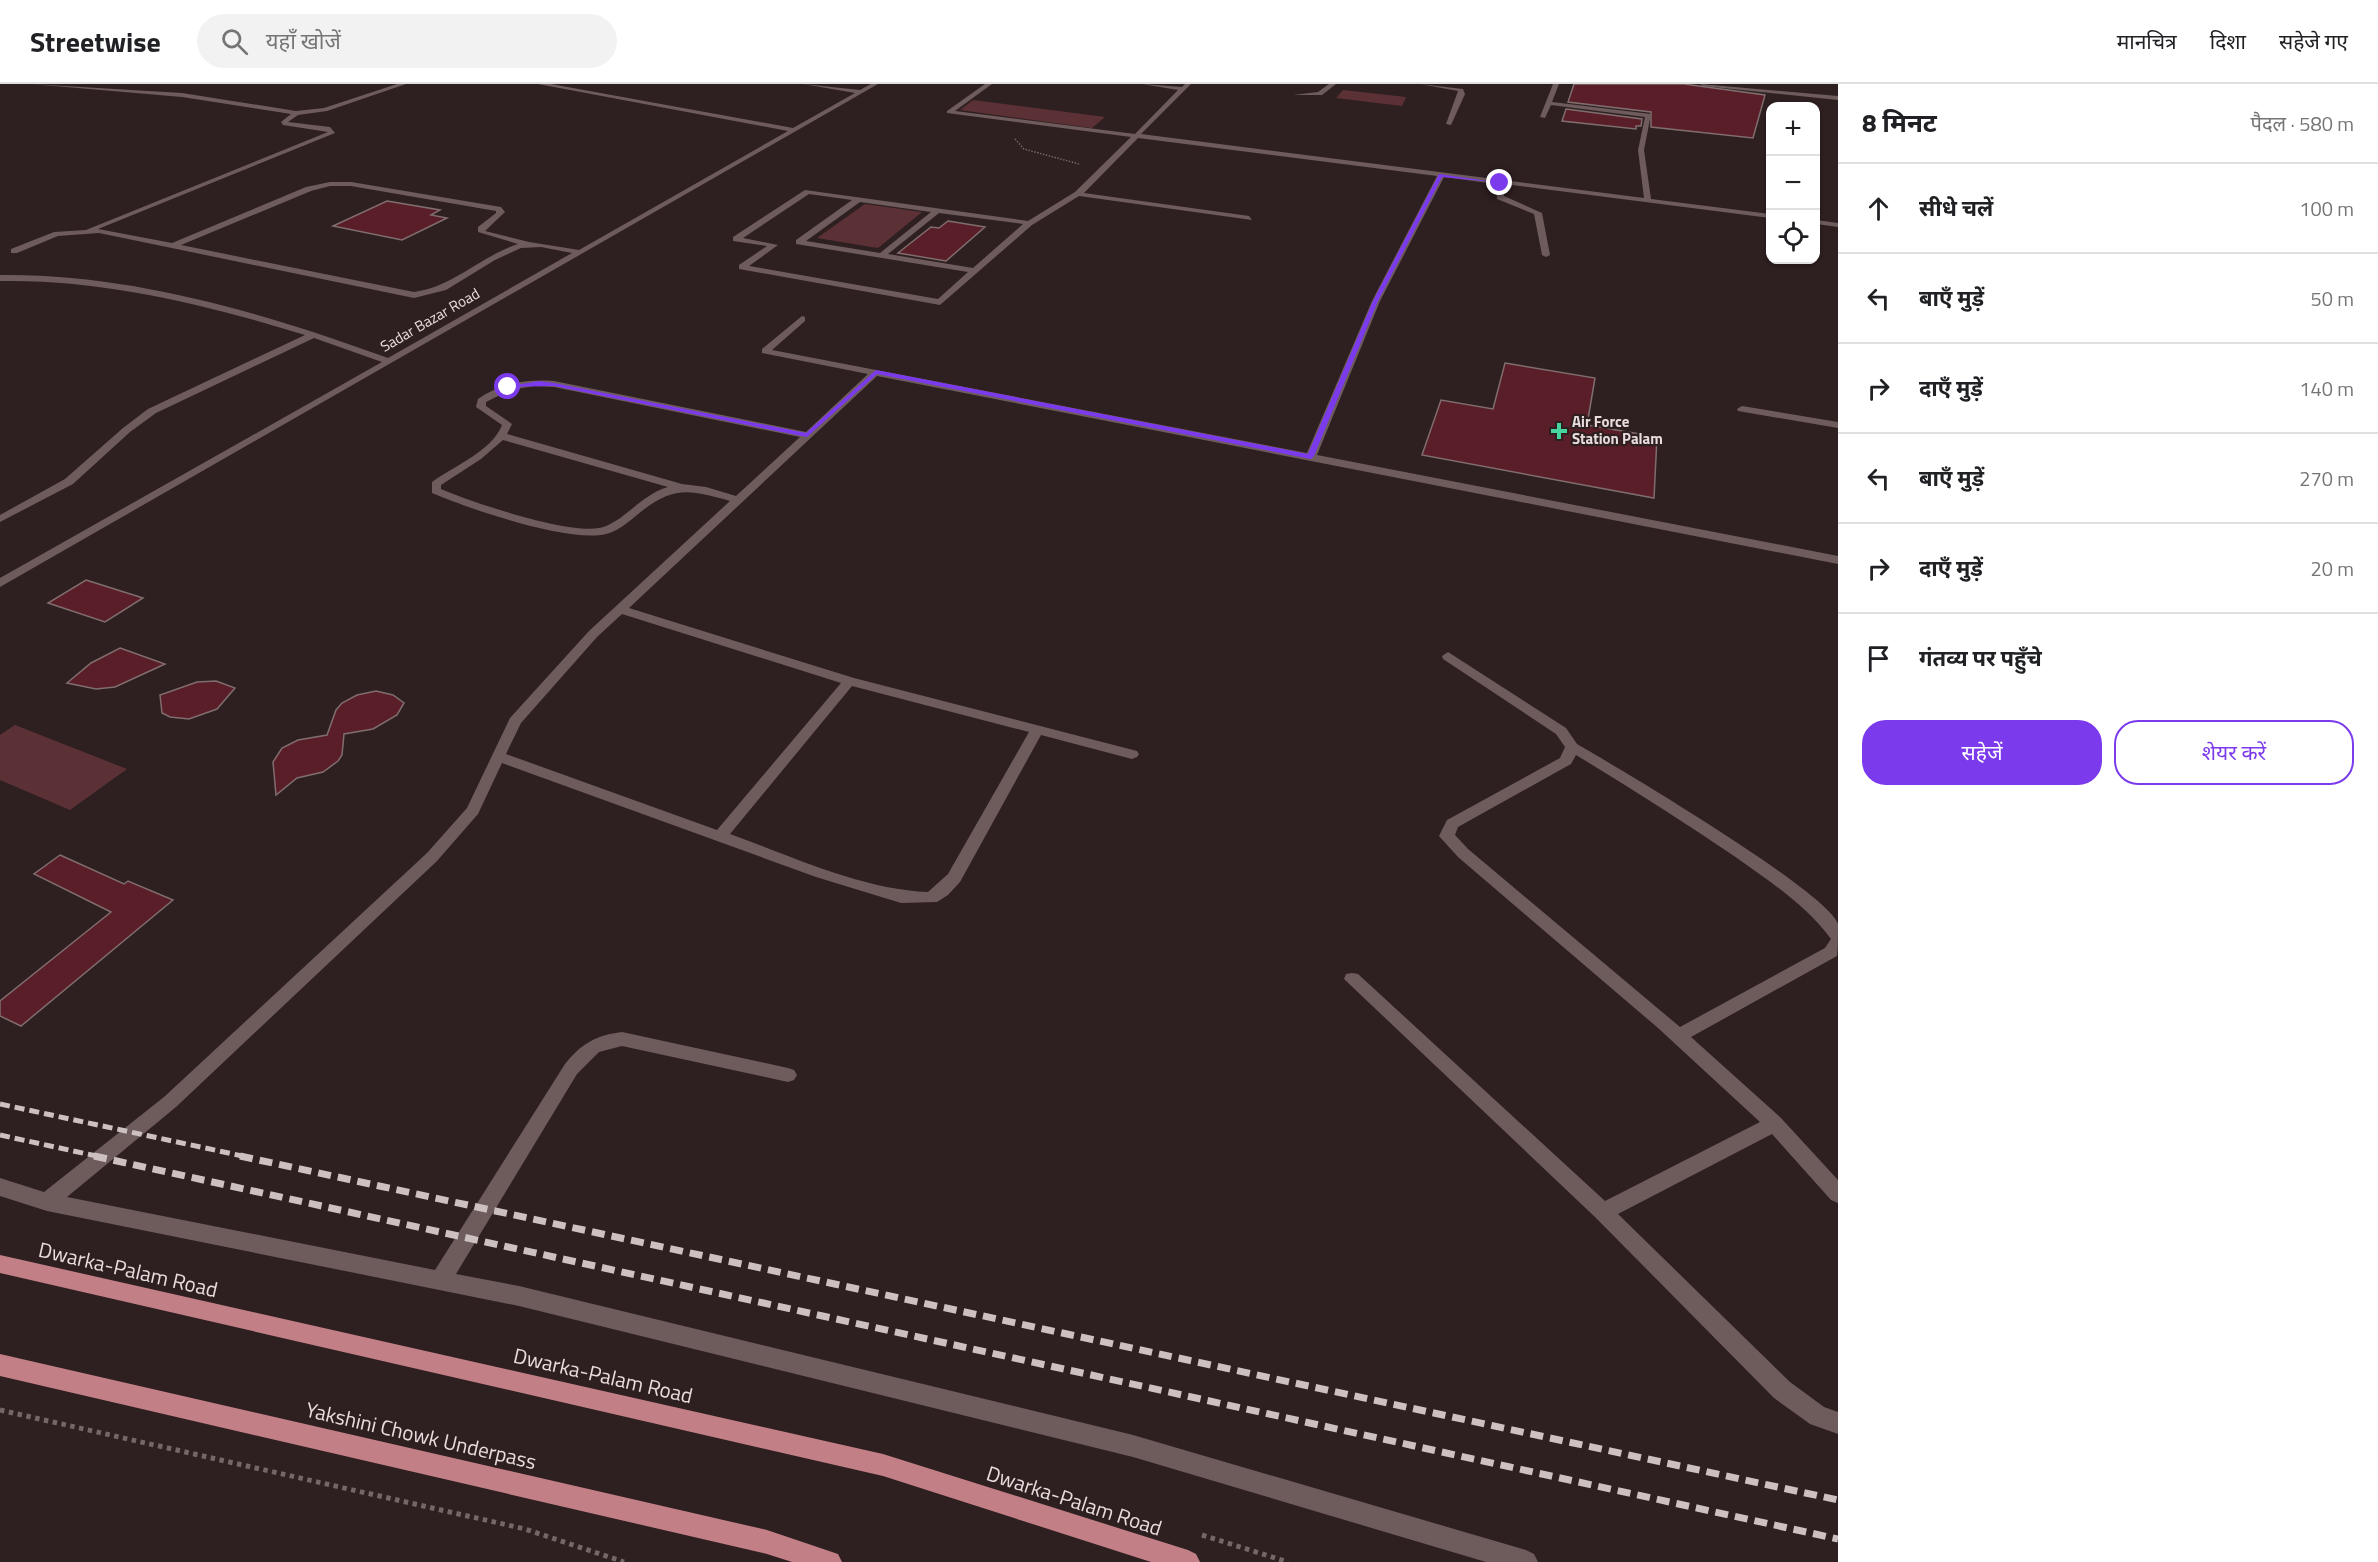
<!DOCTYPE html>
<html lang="hi">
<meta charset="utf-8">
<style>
:root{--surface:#fff;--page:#f2f2f2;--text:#202124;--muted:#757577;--line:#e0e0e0;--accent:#7c3aed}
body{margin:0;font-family:"Titillium Web","Noto Sans Devanagari",sans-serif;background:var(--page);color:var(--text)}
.controls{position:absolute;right:18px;top:18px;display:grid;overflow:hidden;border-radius:12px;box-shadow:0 2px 4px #0004}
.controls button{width:54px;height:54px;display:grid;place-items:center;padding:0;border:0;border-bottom:2px solid var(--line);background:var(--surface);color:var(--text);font:30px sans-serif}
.stop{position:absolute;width:18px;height:18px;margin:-14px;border:4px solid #7c3aed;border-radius:50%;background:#fff}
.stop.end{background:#7c3aed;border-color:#fff;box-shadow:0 2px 6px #0008}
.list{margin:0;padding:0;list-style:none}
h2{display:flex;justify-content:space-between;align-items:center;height:78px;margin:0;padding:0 24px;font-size:26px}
h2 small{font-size:20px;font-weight:400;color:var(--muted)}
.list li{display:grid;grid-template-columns:39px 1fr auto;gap:18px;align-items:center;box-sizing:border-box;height:90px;padding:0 24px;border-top:2px solid var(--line)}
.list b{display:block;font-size:22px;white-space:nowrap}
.list em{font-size:20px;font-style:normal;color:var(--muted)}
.actions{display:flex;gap:12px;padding:18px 24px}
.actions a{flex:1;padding:14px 0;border:2px solid var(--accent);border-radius:24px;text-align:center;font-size:21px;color:var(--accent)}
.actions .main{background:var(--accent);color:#fff}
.icon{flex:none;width:33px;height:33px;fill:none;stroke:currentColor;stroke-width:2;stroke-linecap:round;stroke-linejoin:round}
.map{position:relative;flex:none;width:1838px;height:1478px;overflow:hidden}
header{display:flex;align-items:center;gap:36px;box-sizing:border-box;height:84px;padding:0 30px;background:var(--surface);border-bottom:2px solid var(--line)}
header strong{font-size:28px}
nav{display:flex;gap:33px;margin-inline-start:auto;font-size:21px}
.search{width:420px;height:54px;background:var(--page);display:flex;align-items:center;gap:15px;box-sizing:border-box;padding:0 21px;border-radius:33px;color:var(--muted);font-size:22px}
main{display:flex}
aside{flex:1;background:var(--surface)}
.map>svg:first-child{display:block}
</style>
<header>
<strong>Streetwise</strong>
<div class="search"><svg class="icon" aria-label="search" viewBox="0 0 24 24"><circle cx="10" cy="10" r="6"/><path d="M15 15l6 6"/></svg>यहाँ खोजें</div>
<nav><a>मानचित्र</a><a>दिशा</a><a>सहेजे गए</a></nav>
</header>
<main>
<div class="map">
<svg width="1838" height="1478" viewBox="0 0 1838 1478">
<rect width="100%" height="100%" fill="#2e1f20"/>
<g fill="#5c3136">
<path d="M1343,6L1406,13L1402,22L1336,14Z"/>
<path d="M973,16L1105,33L1092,44L960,26Z"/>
<path d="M865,120L922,128L878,164L817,154Z"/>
<path d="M15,641L127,685L70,726L0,696V651Z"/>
</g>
<g fill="#591e28" stroke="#806d6e" stroke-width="1.5">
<path d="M1574,0H1684L1765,11L1753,54L1651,43V28L1568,18Z"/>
<path d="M1566,25L1642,35L1641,42H1636V45L1562,37Z"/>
<path d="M387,117L440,126L431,131L447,134L402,156L333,142Z"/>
<path d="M948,137L985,143L946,177L898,169L931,143L939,144Z"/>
<path d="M1505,279L1595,294L1587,341L1657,353L1654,414L1422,371L1441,316L1493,325Z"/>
<path d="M86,496L143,514L105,538L48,519Z"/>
<path d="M120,564L165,580L115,603L96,605L67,599L91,579Z"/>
<path d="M216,597L235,604L217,625L189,635L170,633L162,629L160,611L197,598Z"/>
<path d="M376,607L393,611L404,619L397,631L373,645L344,650L342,671L338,677L323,688L297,694L276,711L273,678L282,664L298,656L327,651L336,626L342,619L357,611Z"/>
<path d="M60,771L124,800L128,797L173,816L21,942L0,932V917L111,828L34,790Z"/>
</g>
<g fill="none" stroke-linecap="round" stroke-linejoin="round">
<path stroke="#746768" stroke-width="1.5" stroke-dasharray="1.5 1.5" stroke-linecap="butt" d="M1015,55L1024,65L1079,80"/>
<g stroke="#746768" stroke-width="5" stroke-dasharray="4.5 4.5" stroke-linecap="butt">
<path d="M0,1326L525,1445L624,1478"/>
<path d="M1202,1451L1288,1478"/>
</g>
<g fill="#6e5c5d" fill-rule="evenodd">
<path d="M31,0L182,9L296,27L324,24L397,0H406L327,27L298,31L288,38L330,43L335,49L98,145L172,159L306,103L330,98H351L501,123L505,128L485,147L529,158L579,166L788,47L538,0H551L793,44L855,9L803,0L860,6L871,0H878L0,503V494L382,278L314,254L156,329L130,348L73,400L0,438V431L65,395L123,344L148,325L305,251C208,221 103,195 0,197V191C131,189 267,230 388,274L572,169L541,163L521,164L495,176L446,206L414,214L99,149L58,152L17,169H11V165L54,148L86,146L328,48L283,41L281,38L291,30L182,13ZM330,102H351L496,127V129L478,143V148L518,160C481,172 453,203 414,208L181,161L311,107Z"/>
<path d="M985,0H992L955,27L1135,50L1178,6L1142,0L1182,3L1185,0H1191L1141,50L1644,114L1638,66L1645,33L1551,21L1545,34L1540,33L1553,0H1559L1552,18L1651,30L1644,66L1651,115L1770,130V134L1504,100V112L1542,129L1550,171L1546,173L1542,171L1534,130L1497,115L1496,100L1444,93L1380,217L1317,371L1838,472V480L877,292L629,524L854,594L1137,667L1139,670L1137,673L1132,675L1041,651L960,798L948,811L937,818L901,819L816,793L502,679L478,730L437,777L176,1023L67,1113L435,1186L565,980C581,960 596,951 622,948L788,984L794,986L797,991L794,996L788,998L622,962L599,968L577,990L456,1190L519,1202L1133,1351L1526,1466L1534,1470L1538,1478H1486L1133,1373L519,1222L47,1127L0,1112V1094L44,1108L164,1013L427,769L467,724L510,634L589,547L730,417C688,405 672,402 637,431C627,439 618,447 606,450C568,459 470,425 432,409V398C454,382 492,367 502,341L476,323L478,315C501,299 526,295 554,297L806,348L868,290L762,269V265L802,232L805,233V237L772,266L1307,369L1372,217L1437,92L1138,54L1084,109L1249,132L1252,136L1079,112L1032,141L940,221L739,185V181L767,162L733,157V153L805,106L1028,137L1075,108L1131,53L947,29V27ZM809,110L852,116L796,156V160L968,188L938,215L749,182L778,161L743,154ZM860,118L931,128L880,169L806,157ZM939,129L1023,140L973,184L888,170ZM534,302L554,303L800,353L736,412L706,403L682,400L507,350L512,340L486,322V318L510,306ZM503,356L668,403C643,410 629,432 606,442C579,455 471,418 441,405V401L481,375ZM622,530L841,599L717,746L506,670L521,639L597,553ZM852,602L1029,648L948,790L928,808C863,806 791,772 730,750Z"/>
<path d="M1329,0H1336L1322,11H1293L1318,8Z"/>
<path d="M1420,0L1463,5L1465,10L1451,41L1446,40L1458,7Z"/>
<path d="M1700,0L1838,12V16L1703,2Z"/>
<path d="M1816,136L1838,139V143L1816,140Z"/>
<path d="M1742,322L1838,338V344L1738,327L1737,325Z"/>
<path d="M1448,568L1566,644L1577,660C1617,683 1828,808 1838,840C1838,848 1838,865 1837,872L1691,953L1781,1034L1838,1096V1119L1831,1116L1772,1050L1618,1130L1790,1298L1824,1323L1838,1328V1350L1810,1340L1774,1314L1596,1134L1344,895L1346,890L1352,889L1358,890L1605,1117L1760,1038L1658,944L1458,773L1439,752L1447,736L1560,674L1565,663L1556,650L1443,575L1442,572ZM1576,671C1629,703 1682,737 1734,772C1768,796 1806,821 1831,855L1825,864L1680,943L1468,765L1455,751L1458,743L1571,680Z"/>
</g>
<g fill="#c27f86" fill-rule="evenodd">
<path d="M0,1171L883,1370L1188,1466L1196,1470L1200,1478H1151L883,1392L0,1189Z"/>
<path d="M0,1270L767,1446L838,1470L842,1478H792L767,1470L0,1292Z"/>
</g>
<g stroke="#ccc0c1" stroke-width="5" stroke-dasharray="10 5" stroke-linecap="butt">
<path d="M0,1020L247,1073"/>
<path d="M0,1051L101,1073"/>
</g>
<g stroke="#ccc0c1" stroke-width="7" stroke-dasharray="13 7" stroke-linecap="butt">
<path d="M94,1072L1838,1455"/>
<path d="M240,1072L1838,1416"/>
</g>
</g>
<path fill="#7c3aed" d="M1439,90L1502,99L1442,93L1378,217L1314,372L1311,375L877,290L807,353L554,302L505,303L539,297L554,299L806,349L876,286L1308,370L1373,217Z"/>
<path fill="#48d49d" stroke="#2e1f20" stroke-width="2" d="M1556 338h6v6h6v6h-6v6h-6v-6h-6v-6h6z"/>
<g text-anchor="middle" stroke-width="4.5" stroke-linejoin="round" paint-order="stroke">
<g font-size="15" fill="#e8ddde" stroke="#2e1f20">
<text transform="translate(430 236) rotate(-30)" y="5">Sadar Bazar Road</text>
</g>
<g font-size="15" font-weight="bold" fill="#e8ddde" stroke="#2e1f20" text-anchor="start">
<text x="1572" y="343">Air Force<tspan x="1572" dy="17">Station Palam</tspan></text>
</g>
<g font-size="21" fill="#e8ddde" stroke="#2e1f20">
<text transform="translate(128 1186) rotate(13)" y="7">Dwarka-Palam Road</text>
<text transform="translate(603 1292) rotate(13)" y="7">Dwarka-Palam Road</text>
<text transform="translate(421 1352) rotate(13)" y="7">Yakshini Chowk Underpass</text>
<text transform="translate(1074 1417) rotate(18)" y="7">Dwarka-Palam Road</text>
</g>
</g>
</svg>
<div class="controls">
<button>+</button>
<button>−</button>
<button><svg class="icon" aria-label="locate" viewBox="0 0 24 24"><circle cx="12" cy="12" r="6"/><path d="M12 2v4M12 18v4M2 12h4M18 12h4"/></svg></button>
</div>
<div class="stop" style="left:508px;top:303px"></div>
<div class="stop end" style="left:1500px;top:99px"></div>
</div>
<aside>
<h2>8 मिनट<small>पैदल · 580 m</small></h2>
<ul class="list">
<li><svg class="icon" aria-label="ahead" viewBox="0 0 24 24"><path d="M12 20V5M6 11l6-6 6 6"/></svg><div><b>सीधे चलें</b></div><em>100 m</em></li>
<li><svg class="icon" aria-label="left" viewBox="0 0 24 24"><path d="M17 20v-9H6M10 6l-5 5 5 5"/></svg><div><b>बाएँ मुड़ें</b></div><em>50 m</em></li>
<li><svg class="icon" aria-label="right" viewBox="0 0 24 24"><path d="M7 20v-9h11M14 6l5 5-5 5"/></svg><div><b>दाएँ मुड़ें</b></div><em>140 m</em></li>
<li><svg class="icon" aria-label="left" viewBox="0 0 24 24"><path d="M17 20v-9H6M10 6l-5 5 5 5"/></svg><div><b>बाएँ मुड़ें</b></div><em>270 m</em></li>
<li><svg class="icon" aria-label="right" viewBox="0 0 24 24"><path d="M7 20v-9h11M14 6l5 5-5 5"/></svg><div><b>दाएँ मुड़ें</b></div><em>20 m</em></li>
<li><svg class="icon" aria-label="arrive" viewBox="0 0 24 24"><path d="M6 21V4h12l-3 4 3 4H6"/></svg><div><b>गंतव्य पर पहुँचे</b></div></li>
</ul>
<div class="actions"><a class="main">सहेजें</a><a>शेयर करें</a></div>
</aside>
</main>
